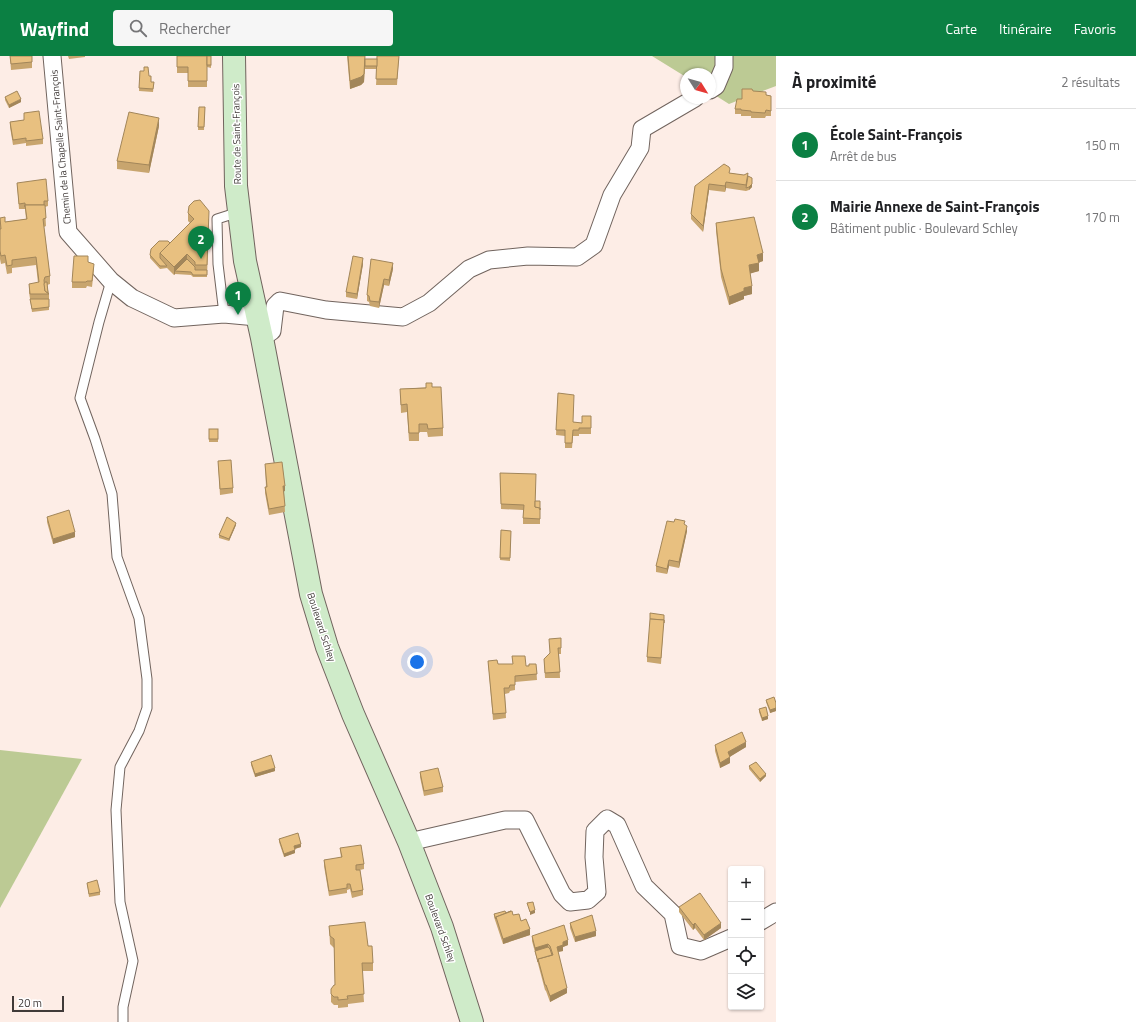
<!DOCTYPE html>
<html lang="fr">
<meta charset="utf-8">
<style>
:root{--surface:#fff;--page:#f6f6f6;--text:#202124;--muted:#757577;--line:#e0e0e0;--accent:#0b8043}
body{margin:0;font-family:"Titillium Web",sans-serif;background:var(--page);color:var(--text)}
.controls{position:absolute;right:12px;bottom:12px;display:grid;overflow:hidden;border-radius:4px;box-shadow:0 1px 3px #0004}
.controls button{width:36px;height:36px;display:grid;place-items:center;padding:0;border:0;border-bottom:1px solid var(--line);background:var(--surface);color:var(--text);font:20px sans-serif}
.compass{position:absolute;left:680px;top:12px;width:36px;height:36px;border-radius:50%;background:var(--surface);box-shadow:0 1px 3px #0004;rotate:127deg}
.scale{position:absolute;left:12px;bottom:10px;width:52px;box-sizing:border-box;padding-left:4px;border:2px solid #403a38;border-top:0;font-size:11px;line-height:14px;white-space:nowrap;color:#403a38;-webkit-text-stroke:3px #fff;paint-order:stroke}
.you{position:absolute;left:417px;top:606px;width:14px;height:14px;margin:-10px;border:3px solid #fff;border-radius:50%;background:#1a73e8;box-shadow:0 0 0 6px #1a73e833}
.badge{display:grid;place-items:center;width:26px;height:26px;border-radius:50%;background:var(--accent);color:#fff;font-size:13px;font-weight:700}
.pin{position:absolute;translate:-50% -33px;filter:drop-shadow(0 1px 2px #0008)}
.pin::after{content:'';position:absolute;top:21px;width:14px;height:12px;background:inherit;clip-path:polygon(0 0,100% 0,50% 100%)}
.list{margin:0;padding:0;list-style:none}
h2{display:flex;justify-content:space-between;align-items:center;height:52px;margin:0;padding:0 16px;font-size:17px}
h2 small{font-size:13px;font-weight:400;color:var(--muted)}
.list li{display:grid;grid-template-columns:26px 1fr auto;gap:12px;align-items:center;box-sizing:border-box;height:72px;padding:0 16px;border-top:1px solid var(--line)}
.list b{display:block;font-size:15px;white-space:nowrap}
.list p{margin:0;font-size:13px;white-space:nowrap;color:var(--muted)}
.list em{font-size:13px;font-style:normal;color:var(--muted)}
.icon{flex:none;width:22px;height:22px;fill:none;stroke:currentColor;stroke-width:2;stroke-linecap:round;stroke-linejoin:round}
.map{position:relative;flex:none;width:776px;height:966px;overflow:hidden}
header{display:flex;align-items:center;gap:24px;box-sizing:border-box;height:56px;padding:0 20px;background:var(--accent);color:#fff}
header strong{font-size:19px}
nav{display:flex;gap:22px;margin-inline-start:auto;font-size:14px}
.search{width:280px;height:36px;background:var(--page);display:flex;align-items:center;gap:10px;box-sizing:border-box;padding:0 14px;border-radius:4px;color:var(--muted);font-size:15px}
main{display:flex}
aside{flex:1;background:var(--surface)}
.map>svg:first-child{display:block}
</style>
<header>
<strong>Wayfind</strong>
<div class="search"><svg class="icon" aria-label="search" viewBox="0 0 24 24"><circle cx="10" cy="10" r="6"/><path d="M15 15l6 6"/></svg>Rechercher</div>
<nav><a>Carte</a><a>Itinéraire</a><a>Favoris</a></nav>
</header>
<main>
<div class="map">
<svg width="776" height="966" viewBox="0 0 776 966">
<rect width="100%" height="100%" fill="#fdede6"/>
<g fill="#bcca94">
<path d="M652,0H776V30L729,48L710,36V18H686V21Z"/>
<path d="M0,694L82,703L0,852Z"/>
</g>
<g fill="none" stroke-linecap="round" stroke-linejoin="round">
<g stroke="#71645e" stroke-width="11">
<g id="service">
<path d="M111,225L99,266L80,342L95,383L112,438L117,501L139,562L147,623V652L139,675L120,711L116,754L120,846L133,905L123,951V966"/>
<path d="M224,258L218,208L217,163L239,156"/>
</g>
</g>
<g stroke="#71645e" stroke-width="19">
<g id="minor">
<path d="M52,0L68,176L111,225L132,242L174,262L224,258L257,261"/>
<path d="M710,34L716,30L724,11V0"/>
<path d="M262,282L272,275L275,250L280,245L326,254L403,261L429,247L469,213L489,204L528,200L577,201L594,189L612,139L640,92L642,73L695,42"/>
<path d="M409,786L505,764H525L562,838L570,846L588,844L597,836L594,801L595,775L607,763L617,769L644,830L673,858L680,890L701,895L731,882"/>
<path d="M761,865L776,856"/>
</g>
</g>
<g stroke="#71645e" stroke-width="24">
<path id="secondary" d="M234,0L236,130L245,205L262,282L311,538L327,591L353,658L409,786L442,871L472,966"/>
</g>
<use href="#service" stroke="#fff" stroke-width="9"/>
<use href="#minor" stroke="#fff" stroke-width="17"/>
<use href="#secondary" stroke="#cfebc9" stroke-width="22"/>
</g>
<g fill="#c8a56e">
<path d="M10,0H32V12L11,14Z"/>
<path d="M68,0H85V1L69,3Z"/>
<path d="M177,0H211V12L207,11V31H188V17H177Z"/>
<path d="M347,0H365V3H377L399,0L397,29H376L377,13H365V12L364,26L361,29L350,33Z"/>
<path d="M140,15L149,20L151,26H154L153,36L139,35Z"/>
<path d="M753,35L771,40V60H766L765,62H751V60H741V58H735V53L742,43Z"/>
<path d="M5,41L21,46L9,52L5,44Z"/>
<path d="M199,51H205L204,74H198Z"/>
<path d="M24,57L43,83V88L26,90V87L13,89L10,71V66L24,64Z"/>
<path d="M159,70L149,117L117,113V105Z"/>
<path d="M730,117L748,120L752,131L749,134L746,135L726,132L725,136L709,134L703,176L691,163V158L695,130Z"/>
<path d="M17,127L48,145V150L45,151L46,170L44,171L50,220V228L47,229L49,238V254L32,256L29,236V228L38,227L36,209L12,212V217L7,218L5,207L1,208L0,203V162L5,166L26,163L25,153H19Z"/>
<path d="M188,157L209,163L207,221H193L191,219L175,218L174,219L167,212L160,213L150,202V199L170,187L190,167L188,165Z"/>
<path d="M716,167L763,205L758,207L759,215L750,217L752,238L744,240V243L729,249L721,221L716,175Z"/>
<path d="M88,206L94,213L92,231L87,230L86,232H72V226Z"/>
<path d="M363,208L357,243L346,241V236Z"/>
<path d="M393,213L389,230L384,229L379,252L370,250L369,246L367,245V239Z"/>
<path d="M432,331L443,372V380L428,381L427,376H419V385H409L407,356L401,357L400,333Z"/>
<path d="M558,337L573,366L582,367L591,360V378H579V380H573L572,392H565V380L556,379Z"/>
<rect x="209" y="373" width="9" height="13"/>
<path d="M218,405L233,432V437L220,439Z"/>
<path d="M265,408L285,435H284L285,456L269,459L265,437V431H266Z"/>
<path d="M500,417L535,445H540V468H523V454L501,453Z"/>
<path d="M47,461L75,481L53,488L47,466Z"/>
<path d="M236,469L229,485L219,482V479Z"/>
<path d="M685,469L687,475L679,512L669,510L667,518L656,516V510Z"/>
<path d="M501,474L511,475L510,505L500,504Z"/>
<path d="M664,559L661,608L647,606V601Z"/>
<path d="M561,582V598H559L560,622H545L544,603L550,597Z"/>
<path d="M512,600L526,610L536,608L537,624L515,626V634L510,635L509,637L505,638L506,662L493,664L488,605L498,608H513Z"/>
<path d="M766,644L776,647V655L770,657L766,646Z"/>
<path d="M759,653L768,663L762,665L759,656Z"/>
<path d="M715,689L746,691L729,701L730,707L720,712L715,695Z"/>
<path d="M251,706L275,715L255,721L251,709Z"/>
<path d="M749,710L766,720L760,726L749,713Z"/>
<path d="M420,716L443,731V736L424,740L420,721Z"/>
<path d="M279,783L301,791L295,793V797L284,801L279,786Z"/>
<path d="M340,792L364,808V813L360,814L363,834V839L352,842L350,833L347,834V837L329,840L324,810V804L341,802Z"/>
<path d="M87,827L100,836V839L89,841Z"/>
<path d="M679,851L721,872L704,884L695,872L693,874L679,856Z"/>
<path d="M506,857L513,859L521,865L530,879L503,888L494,861V858Z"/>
<path d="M570,867L596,880L575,886L570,872Z"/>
<path d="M329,870L368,890L373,907V915H362L364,946L348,948V951L338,952V949H334L331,946V933L335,929L334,892L330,888Z"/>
<path d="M532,880L568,889L563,891V895L558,896L567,937L550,946L546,935L545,934L532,885Z"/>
</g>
<g fill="#a2865a">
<path d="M365,0L364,26L361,29L350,33V25Z"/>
<path d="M21,43V46L9,52V49Z"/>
<path d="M159,62V70L149,117V109Z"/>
<path d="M752,125V131L749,134V131Z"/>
<path d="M726,126V132L725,136V130Z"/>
<path d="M709,128V134L703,176V170Z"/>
<path d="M763,197V205L757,207V199Z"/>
<path d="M187,198V206L175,215V218L174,219V211Z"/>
<path d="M363,202V208L357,243V238Z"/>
<path d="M393,207V213L389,230V224Z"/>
<path d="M759,207V215L749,218V209Z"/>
<path d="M384,223V229L379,252V246Z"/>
<path d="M752,230V238L744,240V243L729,249V241L744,232Z"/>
<path d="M283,430H285V435L283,436Z"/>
<path d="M236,467V469L229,485V483Z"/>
<path d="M687,470V475L679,512V506Z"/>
<path d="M75,476V481L53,488V483Z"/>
<path d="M669,504V510L667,518V513Z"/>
<path d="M776,652V655L770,657V654Z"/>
<path d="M768,660V663L762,665V662Z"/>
<path d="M746,686V691L728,702V696Z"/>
<path d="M730,701V707L720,712V707Z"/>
<path d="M275,712V715L255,721V718Z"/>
<path d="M766,718V720L760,726V723Z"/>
<path d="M301,788V791L294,793V790Z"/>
<path d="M295,794V797L284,801V798Z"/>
<path d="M535,854V857L530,859V856Z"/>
<path d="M695,867V872L693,874V869Z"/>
<path d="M721,867V872L704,884V879Z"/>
<path d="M530,873V879L503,888V883Z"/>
<path d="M596,875V880L575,886V881Z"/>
<path d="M568,884V889L563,891V895L557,896V891L563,886Z"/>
<path d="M548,888V893L535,895V897V892Z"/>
<path d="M567,932V937L550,946V940Z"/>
</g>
<g fill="#e8c080" stroke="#a2865a">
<path d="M10,0H32V6L11,8Z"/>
<path d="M177,0H207V25H188V11H177Z"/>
<rect x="207" y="0" width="4" height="9"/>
<path d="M348,0H365L364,18L361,21L350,25Z"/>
<path d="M377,0H399L397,23H376Z"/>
<rect x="365" y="3" width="12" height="7"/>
<path d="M144,11H148L149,20H151V26H154L153,33L139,32L140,15H144Z"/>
<path d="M742,33H752L753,35L766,36V39L771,40V55L766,54L765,57L751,56V55L741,54V53H735L737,43H742Z"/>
<path d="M17,35L21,43L9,49L5,41Z"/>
<path d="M199,51H205L204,71H198Z"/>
<path d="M39,55L43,83L26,85V82L13,84L10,66L24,64V57Z"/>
<path d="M129,56L159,62L149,109L117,105Z"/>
<path d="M724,108L729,111L730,113L729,117L744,119L748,117L746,129L726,126L725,130L709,128L703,170L691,158L695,130Z"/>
<path d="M748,120L752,122V128L749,131L746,132Z"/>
<path d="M46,123L48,145H44V149H25V151V147L19,148L17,127Z"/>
<path d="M200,144L209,155L207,209H195V206L187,198L174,211L160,197L194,163L188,157L189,150L194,145Z"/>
<path d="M25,149H45L46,162L43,163L50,220L45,221L44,224L45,235L49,238H30L29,228L39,226L36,201L12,204V209L7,210L5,199L1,200L0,195V173H1L0,162L5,161V166L27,163Z"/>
<path d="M754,161L763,197L757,199L759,207L749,209L752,230L744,232V235L729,241L721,213L716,167Z"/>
<path d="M159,185H168L170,187L160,197V202L167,210H160L150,199L151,193Z"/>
<path d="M74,200H88V206L94,208L92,225H87L86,226H72Z"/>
<path d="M353,200L363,202L357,238L346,236Z"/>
<path d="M187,203L195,211V214H207V219H193L191,216L175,215Z"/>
<path d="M371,203L393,207L389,224L384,223L379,246L370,245L369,240L367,239Z"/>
<path d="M45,226H47L48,237L45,235L44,228Z"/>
<path d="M30,243H49V251L32,253Z"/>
<path d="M426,327H432V331H441L443,372L428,373L427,368H419V377H409L407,348L401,349L400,333L426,332Z"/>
<path d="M558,337L574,339L573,366L582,367V360H591V372H579V374H573L572,387H565V374H556Z"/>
<rect x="209" y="373" width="9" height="10"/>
<path d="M231,404L233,432L220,433L218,405Z"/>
<path d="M282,406L285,430H283L285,450L269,453L265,431H267L265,408Z"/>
<path d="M500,417L536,418L535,451L540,452V463L523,462L524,449L501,448Z"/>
<path d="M535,445H540V454V452L535,451Z"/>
<path d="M69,454L75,476L53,483L47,461Z"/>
<path d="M227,461L236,467L229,483L219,479Z"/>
<path d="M675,463L685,465L684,468L687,470L679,506L669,504L667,513L656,510L667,465L674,466Z"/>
<path d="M501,474L511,475L510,502H500Z"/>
<path d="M650,557L664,559V567V564L650,563Z"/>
<path d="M650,563L664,564L661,602L647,601Z"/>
<path d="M561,582V592H558L560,616L545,617L544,603L550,597L549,583Z"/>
<path d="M512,600H525L526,610H529V608H536L537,618L515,620V629H510L509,632H504L506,657L493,658L488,605L497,604L498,608H513Z"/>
<path d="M774,641L776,647V652L770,654L766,644Z"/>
<path d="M766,651L768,660L762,662L759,653Z"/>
<path d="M742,676L746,686L728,696L730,701L720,707L715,689Z"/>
<path d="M271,699L275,712L255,718L251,706Z"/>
<path d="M756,706L766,718L760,723L749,710Z"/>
<path d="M438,712L443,731L424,735L420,716Z"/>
<path d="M298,777L301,788L294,790L295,794L284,798L279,783Z"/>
<path d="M361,789L364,808L356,809V814H360L363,834L352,836L350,828H347V832L329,835L324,804L342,801L340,792Z"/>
<path d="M97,824L100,836L89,838L87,827Z"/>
<path d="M700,837L721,867L704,879L695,867L693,869L679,851Z"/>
<path d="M533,846L535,854L530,856L527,847Z"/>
<path d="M505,855L506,857L511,855L496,861V863L494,858Z"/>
<path d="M512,855L513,859L519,858L521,865L526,863L530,873L503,883L496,861Z"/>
<path d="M592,859L596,875L575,881L570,867Z"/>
<path d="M365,866L368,890H372L373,907H362L364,938L347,940L348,943L338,944V941H334L331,938V933L334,929H335L334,883L330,880L329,870Z"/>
<path d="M564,869L568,884L563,886V889L557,891L567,932L550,940L546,929H545L538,903L553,899L550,890L548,888L535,892L532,880Z"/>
<path d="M548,891L550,893L552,899L538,903V906L535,895Z"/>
</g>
<g text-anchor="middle" stroke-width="3" stroke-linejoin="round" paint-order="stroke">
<g font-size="10" fill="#403a38" stroke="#fff">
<text transform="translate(236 78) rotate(-91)" y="4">Route de Saint-François</text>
<text transform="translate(60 91) rotate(-95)" y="4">Chemin de la Chapelle Saint-François</text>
<text transform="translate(322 571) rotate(72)" y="4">Boulevard Schley</text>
<text transform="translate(441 872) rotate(70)" y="4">Boulevard Schley</text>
</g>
</g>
</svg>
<div class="controls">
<button>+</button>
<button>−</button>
<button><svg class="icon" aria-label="locate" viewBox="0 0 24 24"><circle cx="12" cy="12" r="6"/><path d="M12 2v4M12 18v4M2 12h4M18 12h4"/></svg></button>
<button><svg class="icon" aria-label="layers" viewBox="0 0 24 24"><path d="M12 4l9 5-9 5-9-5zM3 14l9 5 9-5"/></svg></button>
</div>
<svg class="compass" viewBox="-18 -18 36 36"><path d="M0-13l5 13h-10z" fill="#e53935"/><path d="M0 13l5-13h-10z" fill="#757577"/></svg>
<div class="scale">20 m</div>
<div class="you"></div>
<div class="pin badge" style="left:238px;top:259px">1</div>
<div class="pin badge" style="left:201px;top:203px">2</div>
</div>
<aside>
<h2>À proximité<small>2 résultats</small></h2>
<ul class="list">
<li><span class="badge">1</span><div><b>École Saint-François</b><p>Arrêt de bus</p></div><em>150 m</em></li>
<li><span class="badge">2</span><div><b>Mairie Annexe de Saint-François</b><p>Bâtiment public · Boulevard Schley</p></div><em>170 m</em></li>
</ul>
</aside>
</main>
